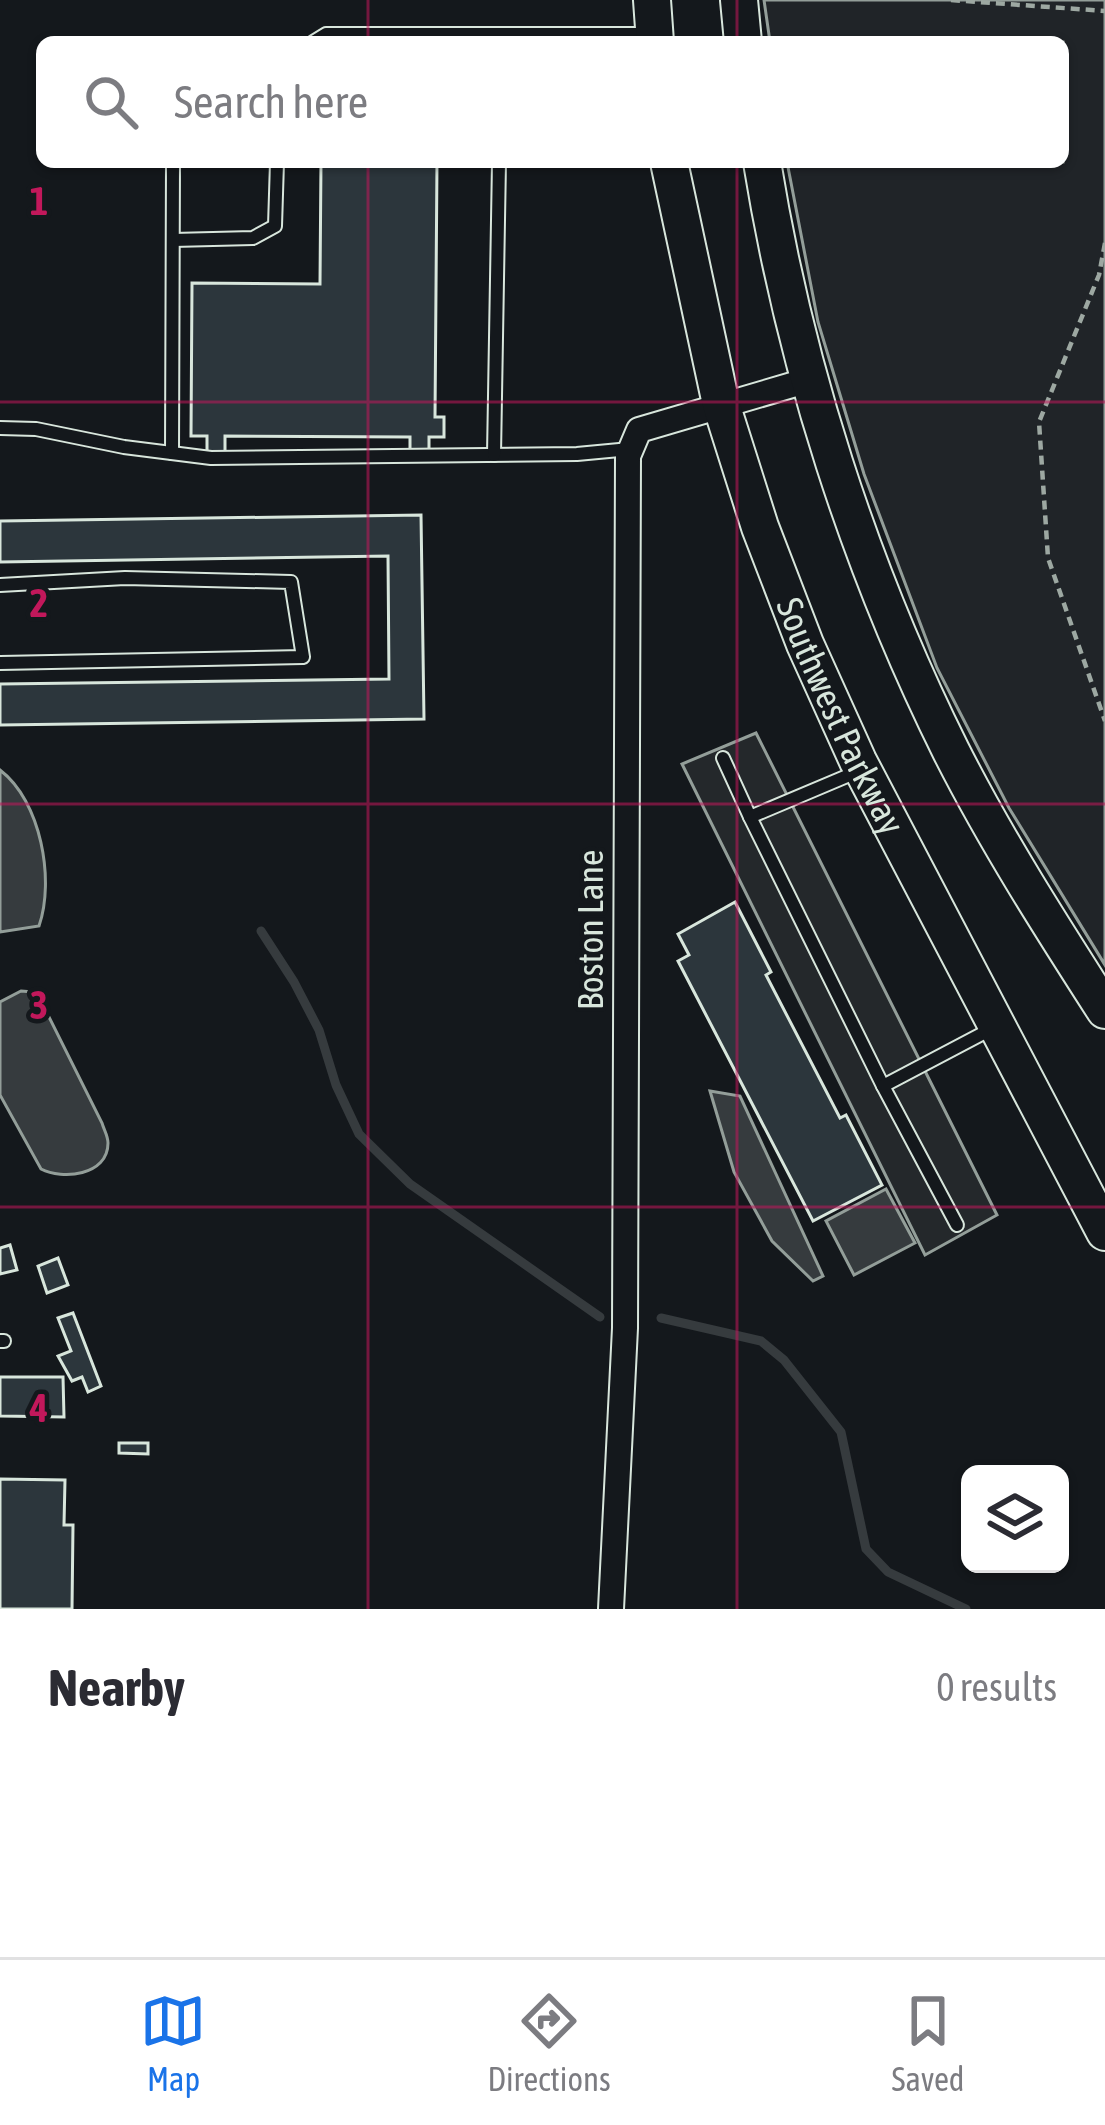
<!DOCTYPE html>
<style>
:root{--surface:#fff;--page:#f7f7f7;--text:#2b2b33;--muted:#7c7c81;--line:#e1e1e2;--accent:#1a73e8}
body{margin:0;font-family:"Asap Condensed",sans-serif;background:var(--page);color:var(--text)}
.controls{position:absolute;right:36px;bottom:36px;display:grid;overflow:hidden;border-radius:18px;box-shadow:0 3px 9px #0004}
.controls button{width:108px;height:108px;display:grid;place-items:center;padding:0;border:0;border-bottom:3px solid var(--line);background:var(--surface);color:var(--text);font:60px sans-serif}
.list{margin:0;padding:0;list-style:none}
h2{display:flex;justify-content:space-between;align-items:center;height:156px;margin:0;padding:0 48px;font-size:51px}
h2 small{font-size:39px;font-weight:400;color:var(--muted)}
.icon{flex:none;width:66px;height:66px;fill:none;stroke:currentColor;stroke-width:2;stroke-linecap:round;stroke-linejoin:round}
.map{position:relative;flex:none;width:1105px;height:1609px;overflow:hidden}
.search{position:absolute;background:var(--surface);box-shadow:0 3px 9px #0004;left:36px;right:36px;top:36px;height:132px;display:flex;align-items:center;gap:30px;box-sizing:border-box;padding:0 42px;border-radius:18px;color:var(--muted);font-size:45px}
.sheet{height:348px;background:var(--surface)}
nav{display:flex;justify-content:space-around;align-items:center;box-sizing:border-box;height:168px;border-top:3px solid var(--line);background:var(--surface);font-size:33px;color:var(--muted)}
nav a{display:grid;justify-items:center;gap:6px}
nav .on{color:var(--accent)}
.map>svg:first-child{display:block}
</style>
<div class="map">
<svg width="1105" height="1609" viewBox="0 0 1105 1609">
<rect width="100%" height="100%" fill="#14181c"/>
<path fill="#202428" stroke="#939e99" stroke-width="3" d="M764,0H1105V965L1009,808L937,668L864,474L818,322L787,162H1063V42H770Z"/>
<path fill="#24282b" stroke="#939e99" stroke-width="3" d="M756,733L997,1215L925,1255L682,764Z"/>
<g fill="#363b3e" stroke="#939e99" stroke-width="3">
<path d="M0,770C41,801 55,880 39,926L0,932Z"/>
<path d="M21,991L33,992L41,1001L102,1123C104,1130 108,1136 108,1143C108,1176 62,1180 41,1169L0,1095V1002Z"/>
<path d="M710,1091L740,1096L823,1276L813,1281L772,1241L734,1172Z"/>
<path d="M886,1189L915,1243L854,1275L826,1221Z"/>
</g>
<g fill="none" stroke-linecap="round" stroke-linejoin="round">
<g stroke="#363b3e" stroke-width="9">
<path d="M261,931L294,982L319,1030L336,1085L359,1134L410,1184L600,1317"/>
<path d="M661,1318L761,1341L784,1360L841,1432L866,1549L888,1572L966,1609"/>
</g>
</g>
<g fill="#2c363c" stroke="#d8e6dc" stroke-width="3">
<path d="M321,162H437L435,417H444V437H429V451H410V437L225,436V454H207V436H191L192,283L320,284Z"/>
<path d="M421,515L424,719L0,725V684L389,679L388,556L0,562V521Z"/>
<path d="M735,902L771,972L766,975L840,1118L846,1115L882,1185L813,1221L678,961L689,955L678,934Z"/>
<path d="M10,1245L17,1270L0,1274V1248Z"/>
<path d="M58,1258L68,1285L47,1293L38,1266Z"/>
<path d="M73,1313L101,1386L88,1392L82,1377L72,1381L58,1356L71,1351L58,1318Z"/>
<path d="M0,1377H63L64,1417L0,1416Z"/>
<path d="M119,1443H148V1454L119,1453Z"/>
<path d="M0,1479L65,1480L64,1525H73L72,1609H0Z"/>
</g>
<g fill="none" stroke-linecap="round" stroke-linejoin="round">
<g stroke="#d8e6dc" stroke-width="16">
<g id="lane">
<path d="M313,42L326,34H652"/>
<path d="M173,240L253,238L275,226L277,162"/>
<path d="M0,428L36,429L124,447L211,458L577,454L630,449"/>
<path d="M172,453L173,162"/>
<path d="M494,455L499,162"/>
<path d="M0,585L125,578L291,582L303,657L0,663"/>
<path d="M723,758L750,817"/>
<path d="M859,771L750,817L883,1086"/>
<path d="M957,1225L883,1086L995,1027"/>
<path d="M0,1341H4"/>
</g>
</g>
<g stroke="#d8e6dc" stroke-width="28">
<path id="street" d="M611,1609L625,1328L628,456L639,430L809,380"/>
</g>
<g stroke="#d8e6dc" stroke-width="40">
<g id="secondary">
<path d="M652,0L655,42"/>
<path d="M739,0L743,42"/>
<path id="s1" d="M669,162L721,404L760,527L805,644L858,761L1105,1232"/>
<path d="M762,162C795,365 859,566 951,751C996,840 1051,926 1105,1010"/>
</g>
</g>
<g stroke="#9da8a2" stroke-width="4.5" stroke-dasharray="9 6" stroke-linecap="butt">
<path d="M951,0L1105,11"/>
<path d="M1105,243L1099,275L1039,422L1048,558L1105,721"/>
</g>
<use href="#lane" stroke="#14181c" stroke-width="12"/>
<use href="#street" stroke="#14181c" stroke-width="24"/>
<use href="#secondary" stroke="#14181c" stroke-width="36"/>
</g>
<path fill="none" stroke="#c2185b" stroke-width="3" stroke-opacity="0.55" d="M368,0V42M737,0V42M368,162V1609M737,162V1609M0,402H1105M0,804H1105M0,1207H1105"/>
<g text-anchor="middle" stroke-width="9" stroke-linejoin="round" paint-order="stroke">
<g font-size="36" fill="#d8e6dc" stroke="#14181c">
<text dy="13" stroke="none"><textPath href="#s1" startOffset="582">Southwest Parkway</textPath></text>
<text transform="translate(590 930) rotate(-90)" y="13">Boston Lane</text>
</g>
</g>
<g font-size="39" text-anchor="middle" font-weight="bold" fill="#c2185b" stroke="#14181c" stroke-width="9" stroke-linejoin="round" paint-order="stroke">
<text x="39" y="215">1</text>
<text x="39" y="617">2</text>
<text x="39" y="1019">3</text>
<text x="39" y="1422">4</text>
</g>
</svg>
<div class="controls">
<button><svg class="icon" aria-label="layers" viewBox="0 0 24 24"><path d="M12 4l9 5-9 5-9-5zM3 14l9 5 9-5"/></svg></button>
</div>
<div class="search"><svg class="icon" aria-label="search" viewBox="0 0 24 24"><circle cx="10" cy="10" r="6"/><path d="M15 15l6 6"/></svg>Search here</div>
</div>
<section class="sheet">
<h2>Nearby<small>0 results</small></h2>
<ul class="list">
</ul>
</section>
<nav>
<a class="on"><svg class="icon" aria-label="map" viewBox="0 0 24 24"><path d="M3 6l6-2 6 2 6-2v14l-6 2-6-2-6 2zM9 4v14M15 6v14"/></svg>Map</a>
<a><svg class="icon" aria-label="directions" viewBox="0 0 24 24"><path d="M12 3l9 9-9 9-9-9zM9 14v-3h6M13 9l2 2-2 2"/></svg>Directions</a>
<a><svg class="icon" aria-label="saved" viewBox="0 0 24 24"><path d="M7 4h10v16l-5-4-5 4z"/></svg>Saved</a>
</nav>
